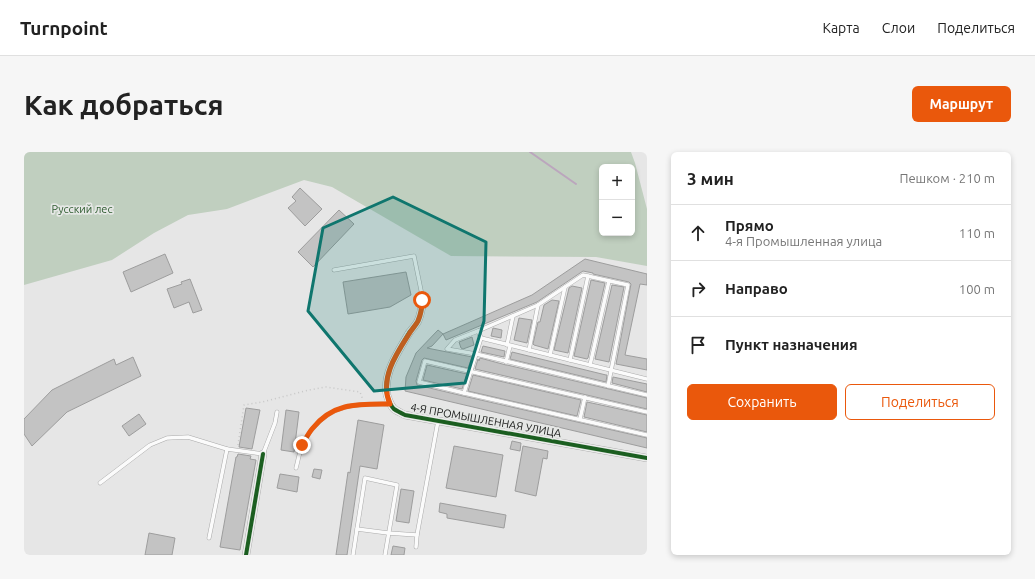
<!DOCTYPE html>
<html lang="ru">
<meta charset="utf-8">
<style>
:root{--surface:#fff;--page:#f6f6f6;--text:#222;--muted:#767676;--line:#e0e0e0;--accent:#ea580c}
body{margin:0;font-family:Ubuntu,sans-serif;background:var(--page);color:var(--text)}
.controls{position:absolute;right:12px;top:12px;display:grid;overflow:hidden;border-radius:6px;box-shadow:0 2px 6px #0003}
.controls button{width:36px;height:36px;display:grid;place-items:center;padding:0;border:0;border-bottom:1px solid var(--line);background:var(--surface);color:var(--text);font:20px sans-serif}
.stop{position:absolute;width:12px;height:12px;margin:-9px;border:3px solid #ea580c;border-radius:50%;background:#fff}
.stop.end{background:#ea580c;border-color:#fff;box-shadow:0 1px 4px #0008}
.list{margin:0;padding:0;list-style:none}
h2{display:flex;justify-content:space-between;align-items:center;height:52px;margin:0;padding:0 16px;font-size:17px}
h2 small{font-size:13px;font-weight:400;color:var(--muted)}
.list li{display:grid;grid-template-columns:26px 1fr auto;gap:12px;align-items:center;box-sizing:border-box;height:56px;padding:0 16px;border-top:1px solid var(--line)}
.list b{display:block;font-size:15px;white-space:nowrap}
.list p{margin:0;font-size:13px;white-space:nowrap;color:var(--muted)}
.list em{font-size:13px;font-style:normal;color:var(--muted)}
.actions{display:flex;gap:8px;padding:12px 16px}
.actions a{flex:1;padding:9px 0;border:1px solid var(--accent);border-radius:6px;text-align:center;font-size:14px;color:var(--accent)}
.actions .main{background:var(--accent);color:#fff}
.icon{flex:none;width:22px;height:22px;fill:none;stroke:currentColor;stroke-width:2;stroke-linecap:round;stroke-linejoin:round}
.map{position:relative;flex:none;width:623px;height:403px;overflow:hidden;border-radius:6px}
header{display:flex;align-items:center;gap:24px;box-sizing:border-box;height:56px;padding:0 20px;background:var(--surface);border-bottom:1px solid var(--line)}
header strong{font-size:19px}
nav{display:flex;gap:22px;margin-inline-start:auto;font-size:14px}
.intro{display:flex;align-items:center;justify-content:space-between;box-sizing:border-box;height:96px;padding:0 24px}
h1{margin:0;font-size:28px}
.button{padding:10px 18px;border-radius:6px;background:var(--accent);color:#fff;font-size:14px;font-weight:700}
main{display:flex;gap:24px;padding:0 24px}
aside{flex:1;background:var(--surface);border-radius:6px;box-shadow:0 2px 6px #0003}
.map>svg:first-child{display:block}
</style>
<header>
<strong>Turnpoint</strong>
<nav><a>Карта</a><a>Слои</a><a>Поделиться</a></nav>
</header>
<div class="intro"><h1>Как добраться</h1><a class="button">Маршрут</a></div>
<main>
<div class="map">
<svg width="623" height="403" viewBox="0 0 623 403">
<rect width="100%" height="100%" fill="#e6e6e6"/>
<path fill="#c0cfbf" fill-rule="evenodd" d="M0,0H607L611,11L623,57V114L572,105L427,104L308,35L280,28L203,57L164,63L130,81L88,108L0,133ZM578,15H608V81H578Z"/>
<g fill="none" stroke-linecap="round" stroke-linejoin="round">
<path stroke="#bba6bd" stroke-width="2" d="M506,0L552,32"/>
</g>
<g fill="#c3c3c3" stroke="#9d9d9d">
<path d="M276,36L298,57L281,74L264,56L272,49L268,45Z"/>
<path d="M315,58L330,72L289,115L274,100Z"/>
<path d="M141,102L149,121L107,140L99,120Z"/>
<path d="M561,107L623,122V133L616,132L601,203L623,207V218L592,212L607,132L605,130L569,122V121L559,119L513,150L422,188L419,182L508,143Z"/>
<path d="M382,120L387,143L366,155L324,162L319,130Z"/>
<path d="M166,127L178,158L169,161L165,150L150,156L143,137L158,132L157,130Z"/>
<path d="M567,128L581,131L564,206L563,207L550,204Z"/>
<path d="M588,133L600,135L585,210L571,207Z"/>
<path d="M548,134L558,136L544,201L530,198L545,136Z"/>
<path d="M528,148L535,149L524,197L510,193L509,192L514,170H516L520,153Z"/>
<path d="M495,166L508,168L503,191L490,188Z"/>
<path d="M469,176L478,178L477,186L467,184Z"/>
<path d="M414,178L419,182L408,194L403,196L448,205L444,216L400,206L398,208L392,229L393,233L439,244L623,286V296L381,239L382,225L392,201Z"/>
<path d="M448,185L450,193L439,197L437,196L435,190Z"/>
<path d="M459,194L481,199L480,205L457,200Z"/>
<path d="M488,200L582,223H583L582,230L486,207Z"/>
<path d="M109,205L117,224L43,260L8,294L0,282V267L28,238L90,207L92,213Z"/>
<path d="M456,206L482,213H483L623,246V257L451,217L454,207L455,209Z"/>
<path d="M403,213L443,222L438,237L399,228Z"/>
<path d="M449,223L557,248L553,264L444,239Z"/>
<path d="M589,225L623,232V240L588,231Z"/>
<path d="M563,250L623,263V280L560,265Z"/>
<path d="M222,256L236,258L228,297L215,295Z"/>
<path d="M262,258L275,260L270,300L257,298Z"/>
<path d="M115,262L122,272L105,284L98,274Z"/>
<path d="M334,268L360,273L353,317L336,314L323,403H312L324,320L326,321Z"/>
<path d="M488,289L497,291L496,299L486,297Z"/>
<path d="M430,294L479,303L472,345L422,336Z"/>
<path d="M499,294L524,299L523,307L519,306L512,344L491,339Z"/>
<path d="M214,302L227,304L226,307L232,308L216,398L196,395L212,305H213Z"/>
<path d="M290,317L298,318L296,327L288,325Z"/>
<path d="M256,322L275,325L273,340L253,336Z"/>
<path d="M377,337L390,339L385,371L372,369Z"/>
<path d="M416,351L482,363L480,376L423,366V362L415,360Z"/>
<path d="M125,381L151,386L148,403H121Z"/>
<path d="M369,394L381,396L380,403H367Z"/>
</g>
<g fill="none" stroke-linecap="round" stroke-linejoin="round">
<g stroke="#ababab" stroke-width="4.5">
<g id="lane">
<path d="M310,118L390,104L399,148"/>
<path d="M454,179L514,153L559,123L604,133L584,234"/>
<path d="M457,186L454,179L431,188L423,197L452,202L623,243"/>
<path d="M483,193L489,164"/>
<path d="M505,198L514,153"/>
<path d="M526,203L541,135"/>
<path d="M546,208L564,124"/>
<path d="M482,210L486,194"/>
<path d="M566,213L585,129"/>
<path d="M623,227L457,186L440,241L623,283"/>
<path d="M440,241L395,230L401,209L623,260"/>
<path d="M556,267L561,245"/>
<path d="M272,316C274,309 275,301 278,295C281,287 286,279 291,274C312,250 338,252 366,252"/>
<path d="M76,331L126,293L143,286L164,285L203,297"/>
<path d="M333,377L341,326L373,333L361,403"/>
<path d="M185,386L203,297L239,302L251,271L253,260"/>
<path d="M392,395L393,383L414,269"/>
<path d="M329,403L333,377L364,381L393,383"/>
</g>
</g>
<g stroke="#ababab" stroke-width="8">
<g id="street">
<path d="M399,148C398,155 397,162 394,169C392,173 388,177 385,181C374,200 359,221 363,243C365,249 366,253 370,257C373,259 377,261 381,263L623,306"/>
<path d="M222,403L239,302"/>
</g>
</g>
<path stroke="#c7c7c7" stroke-width="1.5" stroke-dasharray="1 3" stroke-linecap="butt" d="M214,293L220,253L238,250L285,238L302,235L336,240L339,248"/>
<use href="#lane" stroke="#fbfbfb" stroke-width="3.5"/>
<use href="#street" stroke="#fbfbfb" stroke-width="7"/>
<g stroke="#e5e7e5" stroke-width="6">
<g id="cycleway">
<path d="M399,148C398,155 397,162 394,169C392,173 388,177 385,181C374,200 359,221 363,243C365,249 366,253 370,257C373,259 377,261 381,263L623,306"/>
<path d="M222,403L239,302"/>
</g>
</g>
<use href="#cycleway" stroke="#1b5e20" stroke-width="4"/>
</g>
<g fill="none" stroke-linecap="round" stroke-linejoin="round">
<path stroke="#ea580c" stroke-width="5" d="M278,293C281,288 284,282 288,277C309,250 335,252 366,252C355,227 372,202 385,182C388,177 392,173 394,169C397,162 398,155 398,148"/>
</g>
<path fill="#0f766e" fill-opacity="0.2" stroke="#0f766e" stroke-width="3" stroke-linejoin="round" d="M369,45L462,90L460,169L441,231L350,239L284,159L299,76Z"/>
<g text-anchor="middle" stroke-width="3.5" stroke-linejoin="round" paint-order="stroke">
<g font-size="11" fill="#2f5c30" stroke="#e5e7e5">
<text x="58" y="61">Русский лес</text>
</g>
<g font-size="11" fill="#191a19" stroke="#e5e7e5">
<text transform="translate(462 268) rotate(10)" y="4">4-Я ПРОМЫШЛЕННАЯ УЛИЦА</text>
</g>
</g>
</svg>
<div class="controls">
<button>+</button>
<button>−</button>
</div>
<div class="stop" style="left:398px;top:148px"></div>
<div class="stop end" style="left:278px;top:293px"></div>
</div>
<aside>
<h2>3 мин<small>Пешком · 210 m</small></h2>
<ul class="list">
<li><svg class="icon" aria-label="ahead" viewBox="0 0 24 24"><path d="M12 20V5M6 11l6-6 6 6"/></svg><div><b>Прямо</b><p>4-я Промышленная улица</p></div><em>110 m</em></li>
<li><svg class="icon" aria-label="right" viewBox="0 0 24 24"><path d="M7 20v-9h11M14 6l5 5-5 5"/></svg><div><b>Направо</b></div><em>100 m</em></li>
<li><svg class="icon" aria-label="arrive" viewBox="0 0 24 24"><path d="M6 21V4h12l-3 4 3 4H6"/></svg><div><b>Пункт назначения</b></div></li>
</ul>
<div class="actions"><a class="main">Сохранить</a><a>Поделиться</a></div>
</aside>
</main>
